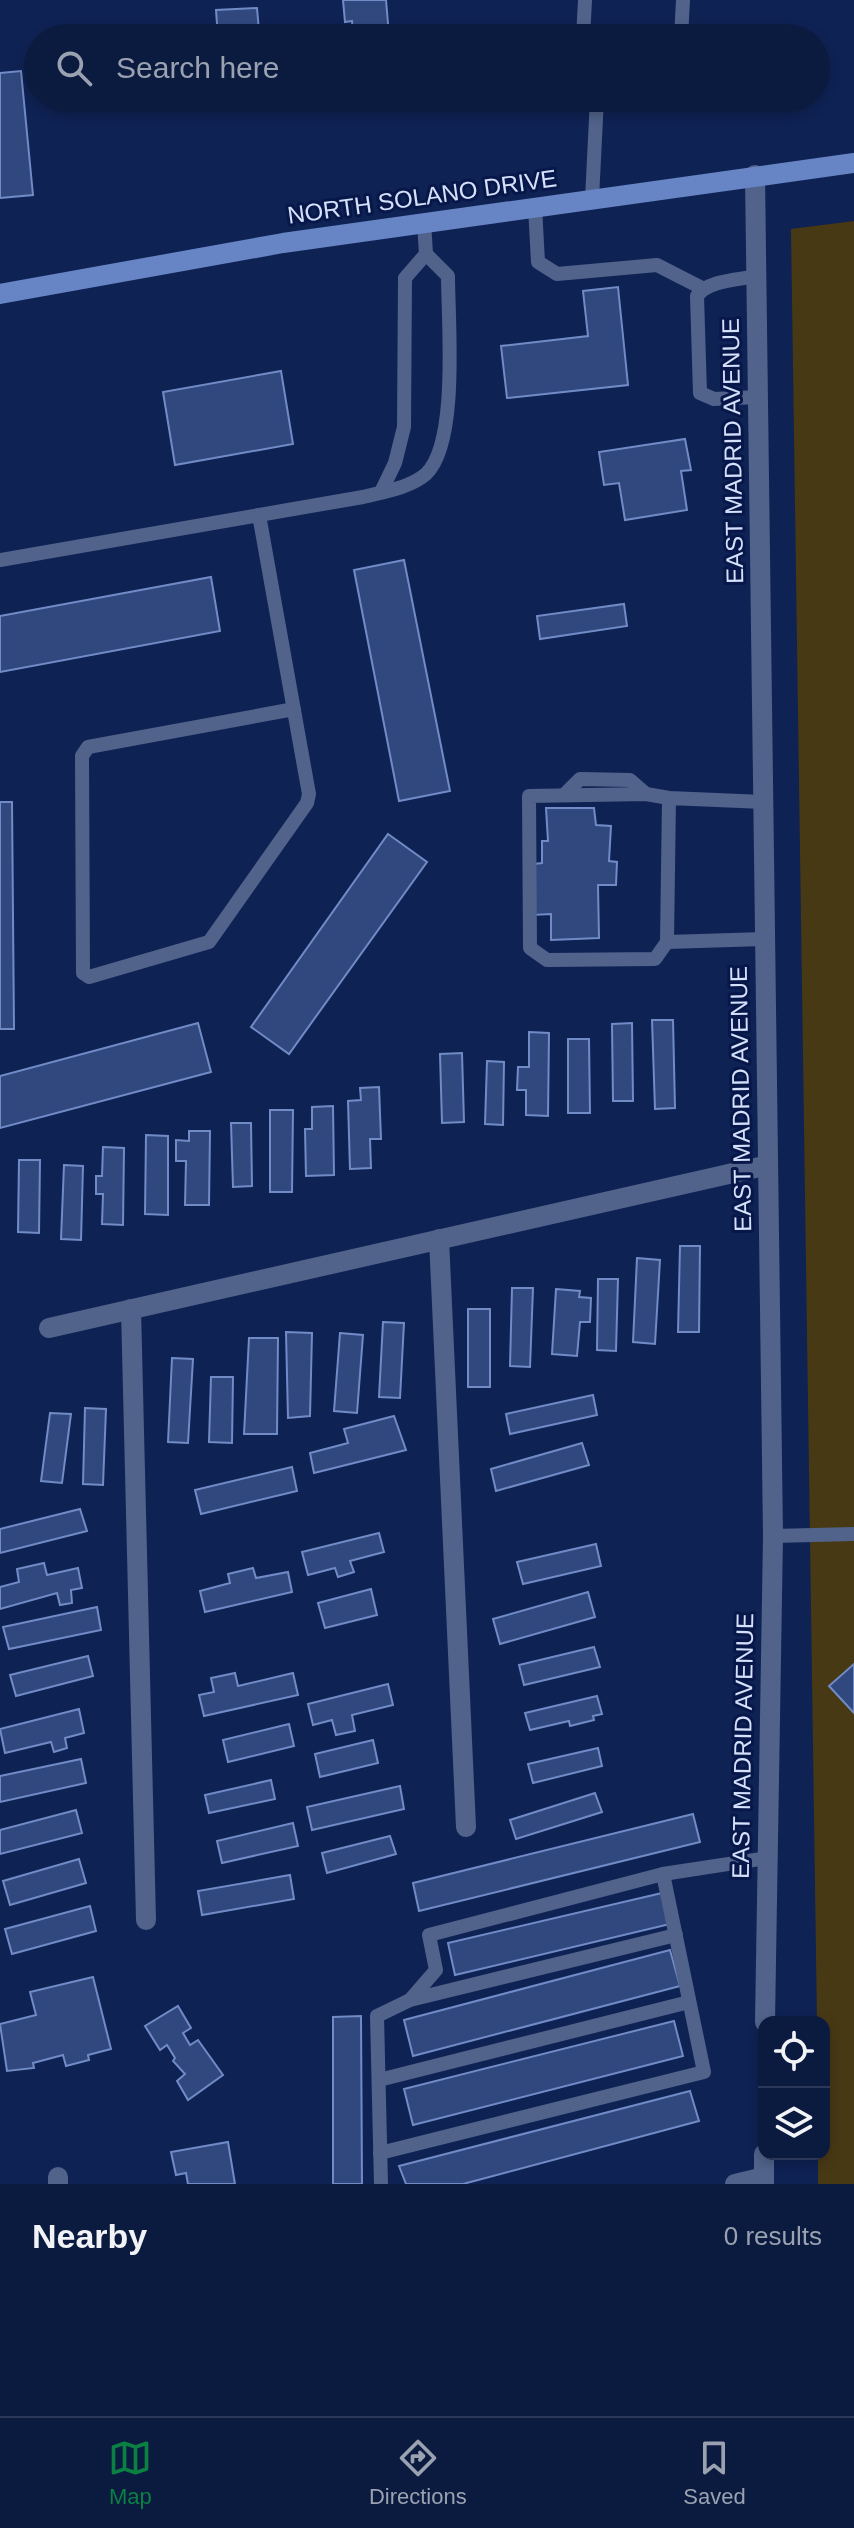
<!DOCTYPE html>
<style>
:root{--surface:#0b1a3f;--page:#142346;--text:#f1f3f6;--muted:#9aa1b0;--line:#2b3859;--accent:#0b8043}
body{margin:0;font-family:Arial,sans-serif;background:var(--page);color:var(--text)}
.controls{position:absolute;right:24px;bottom:24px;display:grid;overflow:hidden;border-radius:16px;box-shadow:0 4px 12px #0003}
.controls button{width:72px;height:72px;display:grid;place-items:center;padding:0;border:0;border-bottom:2px solid var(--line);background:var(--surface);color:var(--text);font:40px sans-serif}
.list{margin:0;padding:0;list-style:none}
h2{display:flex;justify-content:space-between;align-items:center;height:104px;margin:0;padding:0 32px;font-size:34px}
h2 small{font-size:26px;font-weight:400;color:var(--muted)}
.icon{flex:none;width:44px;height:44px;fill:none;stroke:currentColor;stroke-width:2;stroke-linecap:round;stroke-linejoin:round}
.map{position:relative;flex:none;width:854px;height:2184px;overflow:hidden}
.search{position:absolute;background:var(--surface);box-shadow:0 4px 12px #0003;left:24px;right:24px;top:24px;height:88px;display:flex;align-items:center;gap:20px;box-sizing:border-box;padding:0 28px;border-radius:44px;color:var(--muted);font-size:30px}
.sheet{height:232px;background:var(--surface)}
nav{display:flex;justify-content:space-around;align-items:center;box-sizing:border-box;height:112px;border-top:2px solid var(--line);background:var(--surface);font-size:22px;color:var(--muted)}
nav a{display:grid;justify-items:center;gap:4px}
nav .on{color:var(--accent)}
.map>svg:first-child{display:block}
</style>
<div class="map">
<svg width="854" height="2184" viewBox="0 0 854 2184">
<rect width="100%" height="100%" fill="#0f2254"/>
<path fill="#483915" d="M854,221V2184H818V2154H824V2022H817L791,229Z"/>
<g fill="#31487e" stroke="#708bc6" stroke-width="2">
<path d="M343,0H386L389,35L353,38L352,21L345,22Z"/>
<path d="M257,8L259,31L267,30V38H218L216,10Z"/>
<path d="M21,71L33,195L0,198V73Z"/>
<path d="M618,287L628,385L507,398L501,346L588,336L583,291Z"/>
<path d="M281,371L293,444L175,465L163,392Z"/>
<path d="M685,439L691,470L681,471L687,510L625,520L619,483L604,485L599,452Z"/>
<path d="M404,560L450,791L399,801L354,570Z"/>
<path d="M211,577L220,631L0,672V616Z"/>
<path d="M624,604L627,626L540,639L537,616Z"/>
<path d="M0,802H12L14,1029H0Z"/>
<path d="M546,808H594L596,825L611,826L609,861L617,862L616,885H598L599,938L551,940V914L532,915L534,864L542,863V841H548Z"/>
<path d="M388,834L427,862L289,1054L251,1027Z"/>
<path d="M652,1020H673L675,1108L655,1109Z"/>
<path d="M198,1023L211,1072L0,1128V1076Z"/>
<path d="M632,1023L633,1101H613L612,1024Z"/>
<path d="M529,1032L549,1033L548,1116L526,1115V1090H517L518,1067H529Z"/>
<path d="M568,1039H589L590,1113H568Z"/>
<path d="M462,1053L464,1122L442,1123L440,1054Z"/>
<path d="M487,1061L504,1062L503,1125L485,1124Z"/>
<path d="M379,1087L381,1139H370L371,1168L350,1169L348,1101L361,1100L360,1088Z"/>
<path d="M333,1106L334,1175L306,1176L305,1129H312V1107Z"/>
<path d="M270,1110H293L292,1192H270Z"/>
<path d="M231,1123H251L252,1186L233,1187Z"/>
<path d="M189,1131H210L209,1205H185L186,1161H176V1140L189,1141Z"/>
<path d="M146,1135L168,1136V1215L145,1214Z"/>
<path d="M103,1147L124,1148L123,1225L102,1224L103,1194H96V1176H102Z"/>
<path d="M19,1160H40L39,1233L18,1232Z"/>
<path d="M64,1165L83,1166L81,1240L61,1239Z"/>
<path d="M680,1246H700L699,1332H678Z"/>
<path d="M637,1258L660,1260L655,1344L633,1342Z"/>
<path d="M598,1279H618L616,1351L597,1350Z"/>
<path d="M512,1288H533L530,1367L510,1366Z"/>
<path d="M556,1289L580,1291L579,1297L591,1298L590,1322H580L577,1356L552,1354Z"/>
<rect x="468" y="1309" width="22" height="78"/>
<path d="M383,1322L404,1323L400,1398L379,1397Z"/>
<path d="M286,1332L312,1333L310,1416L288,1418Z"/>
<path d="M340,1333L363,1335L357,1413L334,1411Z"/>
<path d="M249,1338H278L277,1434H244Z"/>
<path d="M172,1358L193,1359L188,1443L168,1442Z"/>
<path d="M211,1377H233L232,1443L209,1442Z"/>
<path d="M593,1395L597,1415L510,1434L506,1414Z"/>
<path d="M85,1408L106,1409L103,1485L83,1484Z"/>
<path d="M50,1413L71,1414L62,1483L41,1481Z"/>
<path d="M394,1416L406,1450L314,1473L310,1453L348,1443L344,1429Z"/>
<path d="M582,1443L589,1465L496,1491L491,1469Z"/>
<path d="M292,1467L297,1491L201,1514L195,1490Z"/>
<path d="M80,1509L87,1531L0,1553V1529Z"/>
<path d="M379,1533L384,1552L350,1561L354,1572L338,1577L335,1568L308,1575L302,1552Z"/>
<path d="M596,1544L601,1566L523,1584L517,1562Z"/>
<path d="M44,1563L47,1575L78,1568L82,1588L71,1590L72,1603L60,1605L57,1593L0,1609V1587L19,1582L17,1569Z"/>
<path d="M253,1568L256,1578L288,1572L292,1592L205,1612L200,1591L230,1583L228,1574Z"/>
<path d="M371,1589L377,1615L325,1628L318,1603Z"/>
<path d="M588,1592L595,1617L500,1644L493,1619Z"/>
<path d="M97,1607L101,1630L9,1649L3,1627Z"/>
<path d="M594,1647L600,1667L524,1685L519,1665Z"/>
<path d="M88,1656L93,1676L16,1696L10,1675Z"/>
<path d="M854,1664V1713L829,1686Z"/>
<path d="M235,1673L238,1686L293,1673L298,1695L204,1716L199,1695L214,1692L211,1678Z"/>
<path d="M388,1684L393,1705L352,1715L355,1731L336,1735L332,1720L313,1725L308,1704Z"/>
<path d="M597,1696L602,1714L593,1716L594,1720L570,1726L569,1721L530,1730L525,1713Z"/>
<path d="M79,1709L84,1733L65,1738L67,1748L54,1752L51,1742L5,1753L0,1729Z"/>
<path d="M289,1724L294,1746L228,1762L223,1740Z"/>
<path d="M373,1740L378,1763L320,1777L315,1754Z"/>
<path d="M598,1748L602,1766L533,1783L528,1764Z"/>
<path d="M81,1759L86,1783L0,1802V1776Z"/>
<path d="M271,1780L275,1799L209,1813L205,1795Z"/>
<path d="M400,1786L404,1809L312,1830L307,1807Z"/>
<path d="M595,1793L602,1812L516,1839L510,1820Z"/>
<path d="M76,1810L82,1833L0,1854V1830Z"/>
<path d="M693,1814L700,1842L419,1911L413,1883Z"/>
<path d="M293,1823L298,1846L222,1863L217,1841Z"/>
<path d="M390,1836L396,1854L327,1873L322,1853Z"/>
<path d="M79,1859L86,1883L10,1905L3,1881Z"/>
<path d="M290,1875L294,1899L202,1915L198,1891Z"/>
<path d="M662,1893L670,1924L455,1975L448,1943Z"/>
<path d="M90,1906L96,1931L12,1954L5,1929Z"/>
<path d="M670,1950L680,1986L413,2056L404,2020Z"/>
<path d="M93,1977L111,2049L88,2055L89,2060L66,2066L63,2055L33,2063L34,2068L7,2071L0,2024L36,2015L30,1992Z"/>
<path d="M178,2006L191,2028L183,2033L190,2045L198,2040L223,2075L188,2100L177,2081L185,2074L173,2061L175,2058L167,2045L160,2050L145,2026Z"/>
<path d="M361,2016L362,2184H333V2017Z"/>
<path d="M674,2021L683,2056L413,2125L404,2089Z"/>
<path d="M690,2091L699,2121L463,2184H406L399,2166Z"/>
<path d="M228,2142L235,2184H188L186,2173L176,2175L171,2152Z"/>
</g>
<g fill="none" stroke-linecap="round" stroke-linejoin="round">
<g stroke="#51638b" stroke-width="14">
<path d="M583,38L585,0"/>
<path d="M681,38L683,0"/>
<path d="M596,101L620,98"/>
<path d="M592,199L597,98"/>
<path d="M535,207L538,262L557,274L657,265L702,288"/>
<path d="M757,276C738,280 708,280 697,296L700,393L714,399L758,397"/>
<path d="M381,492L395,463L404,427L405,278L426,254"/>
<path d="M259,515L309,794L307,803L209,942L89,977L83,973L82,756L88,747L294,709"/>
<path d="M0,560L363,497C382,492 410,488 426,474C459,443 448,321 448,276L426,254L424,222"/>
<path d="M564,795L580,779L630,780L646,794"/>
<path d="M669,798L646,794L529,796L530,948L547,960L655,959L667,942L669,798L764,802"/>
<path d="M667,942L765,939"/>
<path d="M773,1536L854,1534"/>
<path d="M410,2000L676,1935"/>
<path d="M379,2080L689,2002"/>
<path d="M380,2153L704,2072L663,1874"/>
<path d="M381,2184L377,2016L410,2000L436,1970L429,1935L663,1874L767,1858"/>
</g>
<g stroke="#51638b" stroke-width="20">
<path d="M439,1239L466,1827"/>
<path d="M131,1309L146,1920"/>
<path d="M49,1328L768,1165"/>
<path d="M58,2177V2184"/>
<path d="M735,2184L764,2177"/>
</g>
<g stroke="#51638b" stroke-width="20">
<path d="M755,175L773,1536L765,2022"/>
<path d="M764,2184V2154"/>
</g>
<path stroke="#6784c4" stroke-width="20" d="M0,294L283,243L854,163"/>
</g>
<g text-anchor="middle" stroke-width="6" stroke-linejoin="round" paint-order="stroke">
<g font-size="24" fill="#d5e1fb" stroke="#071749">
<text transform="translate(422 197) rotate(-8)" y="8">NORTH SOLANO DRIVE</text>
<text transform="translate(733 451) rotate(-91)" y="8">EAST MADRID AVENUE</text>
<text transform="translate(741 1099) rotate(-91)" y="8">EAST MADRID AVENUE</text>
<text transform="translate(743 1746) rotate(-89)" y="8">EAST MADRID AVENUE</text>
</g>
</g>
</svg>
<div class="controls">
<button><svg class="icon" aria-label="locate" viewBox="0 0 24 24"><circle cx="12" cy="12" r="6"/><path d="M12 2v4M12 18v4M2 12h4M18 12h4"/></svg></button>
<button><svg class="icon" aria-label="layers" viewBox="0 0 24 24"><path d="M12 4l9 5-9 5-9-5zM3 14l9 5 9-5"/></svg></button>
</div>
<div class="search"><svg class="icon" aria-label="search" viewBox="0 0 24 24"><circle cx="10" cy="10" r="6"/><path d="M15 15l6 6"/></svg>Search here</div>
</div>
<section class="sheet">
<h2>Nearby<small>0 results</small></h2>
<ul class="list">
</ul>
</section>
<nav>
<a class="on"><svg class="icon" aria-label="map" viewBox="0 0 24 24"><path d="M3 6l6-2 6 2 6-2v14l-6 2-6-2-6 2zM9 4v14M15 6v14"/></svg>Map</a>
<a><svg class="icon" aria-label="directions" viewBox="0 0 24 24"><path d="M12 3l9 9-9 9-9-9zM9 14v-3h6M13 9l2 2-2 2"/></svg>Directions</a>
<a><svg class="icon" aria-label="saved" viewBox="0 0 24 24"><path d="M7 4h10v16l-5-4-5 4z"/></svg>Saved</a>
</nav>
